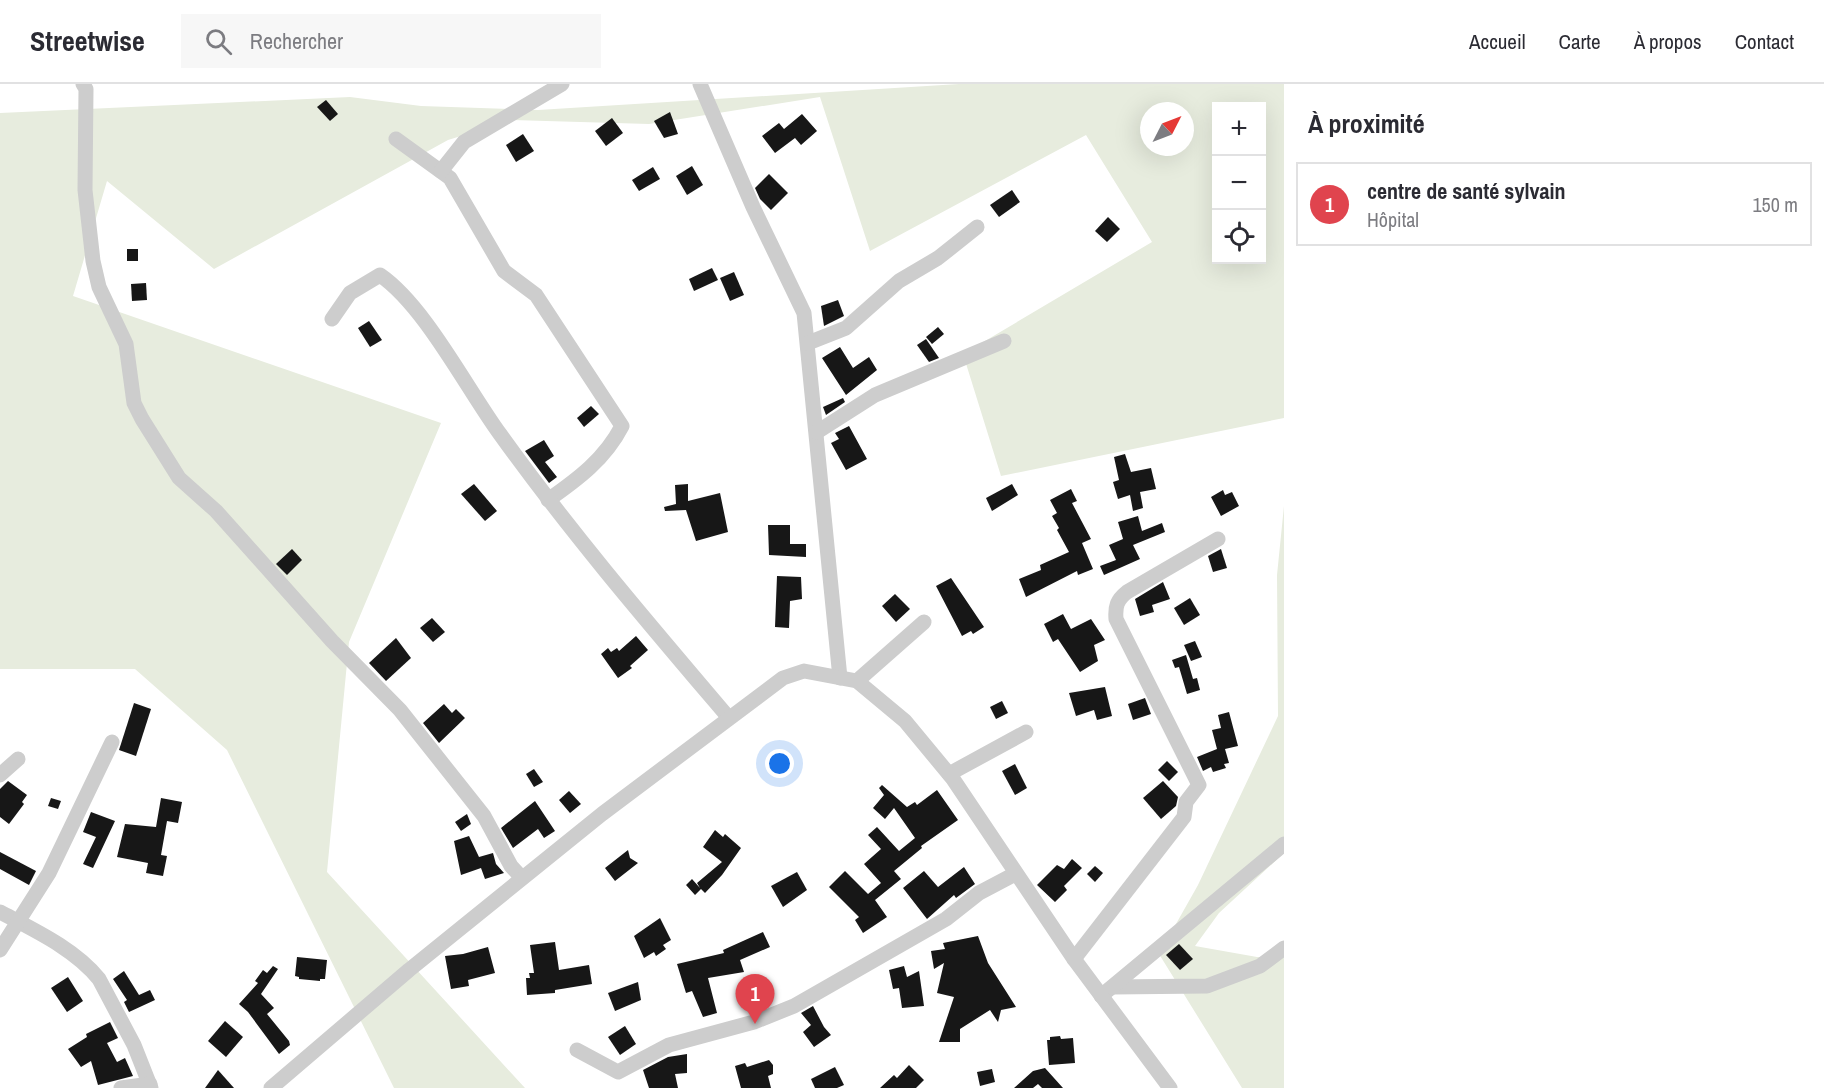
<!DOCTYPE html>
<html lang="fr">
<meta charset="utf-8">
<style>
:root{--surface:#fff;--page:#f7f7f7;--text:#2b2b33;--muted:#7c7c81;--line:#e1e1e2;--accent:#2563eb}
body{margin:0;font-family:"Archivo Narrow",sans-serif;background:var(--page);color:var(--text)}
.controls{position:absolute;right:18px;top:18px;display:grid;overflow:hidden;border-radius:0px;box-shadow:0 6px 24px #0002}
.controls button{width:54px;height:54px;display:grid;place-items:center;padding:0;border:0;border-bottom:2px solid var(--line);background:var(--surface);color:var(--text);font:30px sans-serif}
.compass{position:absolute;left:1140px;top:18px;width:54px;height:54px;border-radius:50%;background:var(--surface);box-shadow:0 6px 24px #0002;rotate:48deg}
.you{position:absolute;left:780px;top:680px;width:21px;height:21px;margin:-15px;border:4px solid #fff;border-radius:50%;background:#1a73e8;box-shadow:0 0 0 9px #1a73e833}
.badge{display:grid;place-items:center;width:39px;height:39px;border-radius:50%;background:var(--accent);color:#fff;font-size:20px;font-weight:700}
.pin{position:absolute;translate:-50% -50px;filter:drop-shadow(0 2px 3px #0008)}
.pin::after{content:'';position:absolute;top:32px;width:21px;height:18px;background:inherit;clip-path:polygon(0 0,100% 0,50% 100%)}
.list{margin:0;padding:0;list-style:none}
h2{display:flex;justify-content:space-between;align-items:center;height:78px;margin:0;padding:0 24px;font-size:26px}
h2 small{font-size:20px;font-weight:400;color:var(--muted)}
.list li{display:grid;grid-template-columns:39px 1fr auto;gap:18px;align-items:center;box-sizing:border-box;height:84px;margin:0 12px 12px;padding:0 12px;border:2px solid var(--line);border-radius:0px}
.list b{display:block;font-size:22px;white-space:nowrap}
.list p{margin:0;font-size:20px;white-space:nowrap;color:var(--muted)}
.list em{font-size:20px;font-style:normal;color:var(--muted)}
.icon{flex:none;width:33px;height:33px;fill:none;stroke:currentColor;stroke-width:2;stroke-linecap:round;stroke-linejoin:round}
.map{position:relative;flex:none;width:1284px;height:1004px;overflow:hidden}
header{display:flex;align-items:center;gap:36px;box-sizing:border-box;height:84px;padding:0 30px;background:var(--surface);border-bottom:2px solid var(--line)}
header strong{font-size:28px}
nav{display:flex;gap:33px;margin-inline-start:auto;font-size:21px}
.search{width:420px;height:54px;background:var(--page);display:flex;align-items:center;gap:15px;box-sizing:border-box;padding:0 21px;border-radius:0px;color:var(--muted);font-size:22px}
main{display:flex}
aside{flex:1;background:var(--surface)}
.map>svg:first-child{display:block}
</style>
<header>
<strong>Streetwise</strong>
<div class="search"><svg class="icon" aria-label="search" viewBox="0 0 24 24"><circle cx="10" cy="10" r="6"/><path d="M15 15l6 6"/></svg>Rechercher</div>
<nav><a>Accueil</a><a>Carte</a><a>À propos</a><a>Contact</a></nav>
</header>
<main>
<div class="map">
<svg width="1284" height="1004" viewBox="0 0 1284 1004">
<rect width="100%" height="100%" fill="#fff"/>
<g fill="#e7ecde" fill-rule="evenodd">
<path d="M959,0H1284V334L1001,392L963,270L1152,158L1086,51L870,167L820,13L649,40L512,36L448,56L214,185L107,97L73,212L441,339L349,558L327,788L525,1004H394L227,666L135,585H0V29L350,13L421,22L538,26ZM1216,22H1262V176H1216ZM1149,27H1185V63H1149Z"/>
<path d="M1284,422V769L1219,829L1195,862L1257,873H1284V1004H1242L1159,870L1198,801L1278,632L1277,491Z"/>
</g>
<g fill="#171717">
<path d="M326,16L338,30L330,37L317,23Z"/>
<path d="M670,28L678,50L664,54L654,37Z"/>
<path d="M802,30L817,47L801,61L795,54L775,69L762,52L779,39L784,45Z"/>
<path d="M612,34L623,49L606,62L595,47Z"/>
<path d="M523,50L534,67L516,78L506,61Z"/>
<path d="M692,82L703,101L687,111L676,92Z"/>
<path d="M653,83L660,95L639,107L632,96Z"/>
<path d="M769,90L788,109L771,126L760,115L755,104Z"/>
<path d="M1012,106L1020,118L999,133L990,121Z"/>
<path d="M1108,133L1120,145L1107,158L1095,147Z"/>
<rect x="127" y="165" width="11" height="12"/>
<path d="M712,184L718,196L694,207L689,195Z"/>
<path d="M734,188L744,211L730,217L720,194Z"/>
<path d="M146,199L147,216L132,217L131,200Z"/>
<path d="M838,216L844,232L824,242L821,222Z"/>
<path d="M369,237L382,256L370,263L358,244Z"/>
<path d="M938,243L944,250L932,260L926,253Z"/>
<path d="M926,255L939,274L929,278L917,261Z"/>
<path d="M840,263L853,284L869,273L877,286L846,311L822,274Z"/>
<path d="M843,314L845,318L826,331L823,323Z"/>
<path d="M591,322L599,330L584,343L577,334Z"/>
<path d="M849,342L867,375L846,386L831,359L839,355L835,349Z"/>
<path d="M544,356L554,372L545,378L557,393L549,399L525,367Z"/>
<path d="M1125,370L1131,388L1151,384L1156,405L1140,408L1143,424L1133,427L1130,411L1118,415L1113,398L1119,396L1114,373Z"/>
<path d="M474,400L497,427L485,437L461,410Z"/>
<path d="M688,400V417L720,409L728,448L696,457L686,426L665,427L664,423L676,420L675,401Z"/>
<path d="M1012,400L1018,411L992,427L986,414Z"/>
<path d="M1071,405L1077,417L1072,419L1091,455L1082,459L1093,485L1078,491L1077,487L1026,513L1019,495L1041,486L1040,481L1069,468L1057,446L1059,444L1052,432L1057,429L1050,416Z"/>
<path d="M1223,406L1225,411L1232,408L1239,422L1221,432L1211,413Z"/>
<path d="M1138,432L1142,447L1162,439L1165,448L1133,461L1140,475L1104,491L1100,482L1116,476L1109,461L1123,455L1118,438Z"/>
<path d="M768,441H790V460H806V473L769,471Z"/>
<path d="M292,465L302,476L287,491L276,480Z"/>
<path d="M1221,465L1227,484L1213,488L1208,472Z"/>
<path d="M777,492L801,493L802,515L790,517L789,544L775,543Z"/>
<path d="M951,494L984,543L973,550L971,547L962,552L936,502Z"/>
<path d="M1163,498L1170,515L1152,521L1154,528L1140,532L1135,515Z"/>
<path d="M895,510L910,525L896,538L882,522Z"/>
<path d="M1190,514L1200,531L1184,541L1174,524Z"/>
<path d="M1063,530L1071,545L1091,535L1105,556L1094,561L1098,577L1080,588L1058,555L1053,558L1044,540Z"/>
<path d="M432,534L445,548L433,558L420,544Z"/>
<path d="M636,552L648,566L630,582L632,584L618,594L601,570L608,564L611,568L617,564L619,567Z"/>
<path d="M396,554L411,574L386,597L369,579Z"/>
<path d="M1195,557L1202,573L1191,577L1184,561Z"/>
<path d="M1186,571L1193,595L1197,594L1200,606L1187,610L1179,583L1175,584L1172,576Z"/>
<path d="M1105,603L1112,632L1097,636L1094,626L1076,632L1069,609Z"/>
<path d="M1145,614L1151,630L1133,636L1128,620Z"/>
<path d="M1002,617L1008,629L996,635L990,623Z"/>
<path d="M134,619L151,625L136,672L119,666Z"/>
<path d="M444,620L452,629L456,625L465,634L439,659L423,639Z"/>
<path d="M1229,628L1238,662L1225,665L1229,679L1224,680L1226,684L1213,688L1211,683L1203,687L1197,673L1217,665L1212,646L1221,644L1218,631Z"/>
<path d="M1167,677L1178,688L1169,697L1158,686Z"/>
<path d="M1015,680L1027,704L1015,711L1002,687Z"/>
<path d="M534,685L543,698L534,703L526,690Z"/>
<path d="M8,697L27,711L22,718L24,720L9,740L0,733V705Z"/>
<path d="M1163,697L1178,713L1176,722L1161,735L1143,714Z"/>
<path d="M882,701L907,723L915,718L917,721L937,706L958,736L921,762L922,764L894,787L901,795L875,816L887,833L863,849L855,836L859,833L829,803L845,787L868,810L881,799L864,780L881,765L868,751L877,743L899,767L915,754L894,724L885,735L873,724L884,711L879,704Z"/>
<path d="M569,707L581,720L570,729L559,716Z"/>
<path d="M51,714L61,717L58,725L48,722Z"/>
<path d="M161,714L182,718L178,739L167,737L161,771L167,772L163,792L146,789L148,779L117,773L125,740L156,743Z"/>
<path d="M535,717L555,747L544,754L538,745L513,764L501,744Z"/>
<path d="M91,728L115,737L93,784L83,780L96,753L83,748Z"/>
<path d="M467,730L471,740L461,747L455,738Z"/>
<path d="M715,746L723,753L725,750L741,764L722,791L705,809L701,805L695,811L686,801L692,795L700,804L697,799L722,778L703,763Z"/>
<path d="M469,752L479,773L493,769L496,780L504,789L485,795L481,784L461,791L454,757Z"/>
<path d="M628,766L630,774L638,779L615,797L605,784Z"/>
<path d="M0,768L36,787L29,801L0,785Z"/>
<path d="M1072,775L1082,784L1064,802L1067,806L1055,818L1037,801L1057,781L1064,785Z"/>
<path d="M1095,782L1103,789L1095,798L1087,790Z"/>
<path d="M964,783L975,800L956,814L954,811L927,835L903,804L924,787L938,803Z"/>
<path d="M797,788L807,806L783,823L771,802Z"/>
<path d="M660,834L671,856L663,861L666,865L656,872L654,868L644,874L634,852Z"/>
<path d="M763,848L770,863L740,876L744,888L708,894L717,929L703,933L692,907L686,909L677,880L724,869L723,866Z"/>
<path d="M978,852L988,879L1016,923L1001,926L998,938L990,926L960,945V958H939L954,913L937,909L944,879L934,885L931,867L945,865L943,859Z"/>
<path d="M555,858L559,886L589,881L592,900L555,906V909L527,911L526,894H530L529,889H534L530,861Z"/>
<path d="M1179,860L1193,875L1180,886L1166,871Z"/>
<path d="M488,863L495,889L468,896L469,902L451,905L445,872L463,870Z"/>
<path d="M297,873L327,876L325,895H320V897L299,895V893L295,892Z"/>
<path d="M273,882L278,885L261,910L274,924L267,930L289,957L290,961L279,970L248,928L239,920L258,899L255,897L263,886L267,889Z"/>
<path d="M904,882L907,893L919,887L924,922L902,924L899,904L893,905L889,886Z"/>
<path d="M124,887L139,911L150,906L155,916L129,928L124,918L127,916L113,895Z"/>
<path d="M68,893L83,917L67,928L51,904Z"/>
<path d="M638,898L641,916L615,927L608,909Z"/>
<path d="M813,922L824,943L831,951L814,963L803,948L811,941L801,929Z"/>
<path d="M225,937L243,953L226,973L208,957Z"/>
<path d="M110,938L118,954L107,959L117,978L125,974L133,992L98,1001L91,977L81,983L68,965L87,953L86,950Z"/>
<path d="M625,942L636,960L620,971L608,953Z"/>
<path d="M1060,952L1061,955L1073,954L1075,979L1049,981L1047,956H1050V953Z"/>
<path d="M687,970V989L675,990L678,1004H649L643,986L668,973Z"/>
<path d="M769,976L773,981V990L768,992L771,1004H741L735,982L745,979L747,983Z"/>
<path d="M909,981L924,996L916,1004H880L894,991L897,994Z"/>
<path d="M835,983L844,1001L837,1004H815L811,995Z"/>
<path d="M1045,984L1063,1004H1042L1038,1000L1033,1004H1014L1033,987Z"/>
<path d="M992,985L995,998L980,1002L977,988Z"/>
<path d="M218,986L234,1004H205Z"/>
</g>
<g fill="none" stroke-linecap="round" stroke-linejoin="round">
<g stroke="#cdcdcd" stroke-width="15">
<path d="M83,0L86,5L85,106L93,177L99,203L126,260L134,319L142,335L179,394L216,427L332,557L400,626L484,732L511,782L522,794"/>
<path d="M700,0L753,123L804,229L840,594"/>
<path d="M396,55L450,94L504,187L536,211L622,342C605,375 578,395 548,416"/>
<path d="M441,87L464,58L562,0"/>
<path d="M332,235L350,209L380,191C425,222 467,305 500,350C571,449 650,541 729,634"/>
<path d="M808,259L846,244L899,197L938,174L977,143"/>
<path d="M817,348L875,311L1004,257"/>
<path d="M857,597L924,538"/>
<path d="M949,690L1026,648"/>
<path d="M0,691L18,675"/>
<path d="M0,828C34,846 75,865 99,895L134,961L151,1004"/>
<path d="M0,866L49,789L112,658"/>
<path d="M1074,875L1184,733L1186,718L1199,701L1116,535C1115,522 1117,516 1127,508L1218,455"/>
<path d="M1113,903L1207,902L1260,882L1284,864"/>
<path d="M1101,912L1284,760"/>
<path d="M577,966L618,988L669,961L754,938L794,922L946,835L979,809L1015,790"/>
<path d="M121,1004L150,1000"/>
<path d="M271,1004L409,886L602,730L783,594L804,587L857,597L905,637L953,695L1074,875L1170,1004"/>
</g>
</g>
</svg>
<div class="controls">
<button>+</button>
<button>−</button>
<button><svg class="icon" aria-label="locate" viewBox="0 0 24 24"><circle cx="12" cy="12" r="6"/><path d="M12 2v4M12 18v4M2 12h4M18 12h4"/></svg></button>
</div>
<svg class="compass" viewBox="-18 -18 36 36"><path d="M0-13l5 13h-10z" fill="#e53935"/><path d="M0 13l5-13h-10z" fill="#7c7c81"/></svg>
<div class="you"></div>
<div class="pin badge" style="left:755px;top:940px;background:#e0444e">1</div>
</div>
<aside>
<h2>À proximité<small></small></h2>
<ul class="list">
<li><span class="badge" style="background:#e0444e">1</span><div><b>centre de santé sylvain</b><p>Hôpital</p></div><em>150 m</em></li>
</ul>
</aside>
</main>
